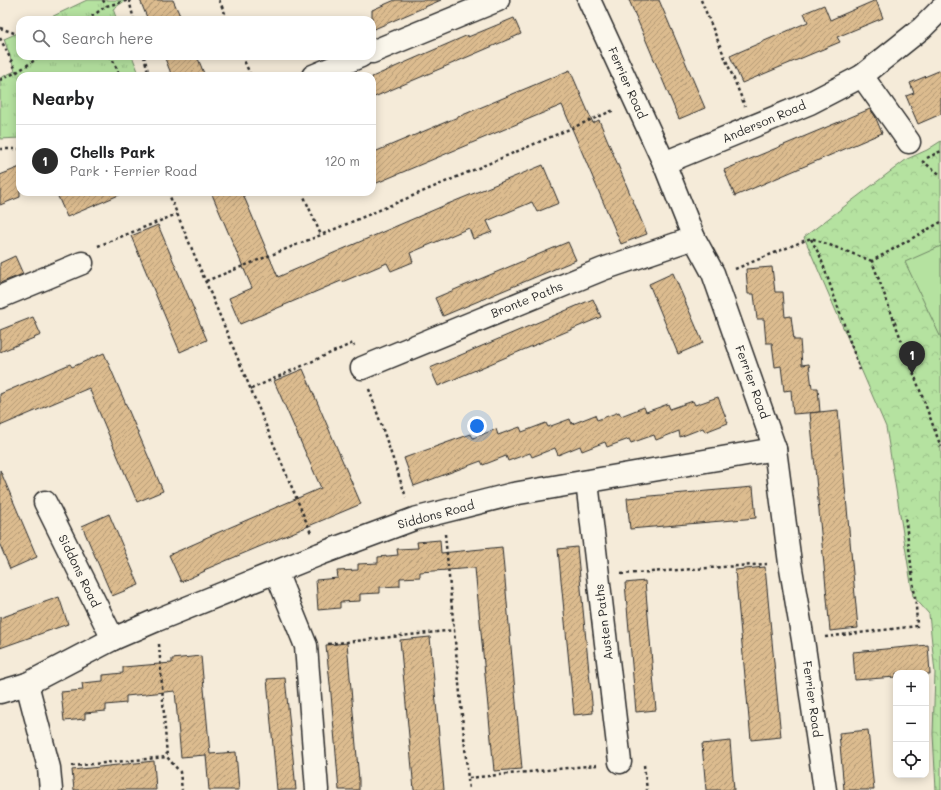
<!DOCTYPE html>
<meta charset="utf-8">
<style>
:root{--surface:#fff;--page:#f6f6f6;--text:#202124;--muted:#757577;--line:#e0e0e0;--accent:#2b2b2b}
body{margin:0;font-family:Mali,sans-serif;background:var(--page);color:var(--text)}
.controls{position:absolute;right:12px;bottom:12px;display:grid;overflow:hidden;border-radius:8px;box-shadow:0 2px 10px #0003}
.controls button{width:36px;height:36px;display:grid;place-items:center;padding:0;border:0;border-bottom:1px solid var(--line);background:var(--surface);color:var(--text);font:20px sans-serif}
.you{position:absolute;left:477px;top:426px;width:14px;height:14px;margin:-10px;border:3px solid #fff;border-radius:50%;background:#1a73e8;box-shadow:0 0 0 6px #1a73e833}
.badge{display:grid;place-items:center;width:26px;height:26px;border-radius:50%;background:var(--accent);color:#fff;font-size:13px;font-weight:700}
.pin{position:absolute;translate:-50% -33px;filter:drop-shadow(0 1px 2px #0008)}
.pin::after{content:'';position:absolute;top:21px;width:14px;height:12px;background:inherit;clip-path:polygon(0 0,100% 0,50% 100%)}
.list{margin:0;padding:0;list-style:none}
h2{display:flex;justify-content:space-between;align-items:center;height:52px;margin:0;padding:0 16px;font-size:17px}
h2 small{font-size:13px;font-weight:400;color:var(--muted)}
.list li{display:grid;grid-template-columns:26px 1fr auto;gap:12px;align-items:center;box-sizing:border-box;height:72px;padding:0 16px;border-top:1px solid var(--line)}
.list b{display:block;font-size:15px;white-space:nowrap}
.list p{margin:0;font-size:13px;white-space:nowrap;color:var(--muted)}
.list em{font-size:13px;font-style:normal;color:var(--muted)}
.icon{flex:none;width:22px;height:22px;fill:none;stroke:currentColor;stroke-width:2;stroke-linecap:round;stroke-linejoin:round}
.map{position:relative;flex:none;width:941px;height:790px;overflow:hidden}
.search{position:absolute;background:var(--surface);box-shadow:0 2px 10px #0003;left:16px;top:16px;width:360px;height:44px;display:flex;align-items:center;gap:10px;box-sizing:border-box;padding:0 14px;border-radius:12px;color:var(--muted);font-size:15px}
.panel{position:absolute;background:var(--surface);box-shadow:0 2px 10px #0003;left:16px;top:72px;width:360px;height:124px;border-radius:12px}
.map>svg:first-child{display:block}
</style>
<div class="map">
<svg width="941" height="790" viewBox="0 0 941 790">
<defs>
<pattern id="grass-tufts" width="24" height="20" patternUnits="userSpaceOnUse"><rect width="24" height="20" fill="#b5e2a0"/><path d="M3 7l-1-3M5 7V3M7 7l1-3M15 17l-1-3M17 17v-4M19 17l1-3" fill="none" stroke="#9cc28a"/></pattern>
<pattern id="forest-crowns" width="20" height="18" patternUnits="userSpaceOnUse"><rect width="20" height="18" fill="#b5e2a0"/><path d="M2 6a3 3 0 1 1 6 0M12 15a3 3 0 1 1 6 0" fill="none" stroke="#9cc28a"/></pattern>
<pattern id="building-hatch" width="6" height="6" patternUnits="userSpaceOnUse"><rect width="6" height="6" fill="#dcbc8f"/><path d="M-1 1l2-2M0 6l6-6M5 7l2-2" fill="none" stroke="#b39975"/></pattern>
</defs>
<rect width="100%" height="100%" fill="#f5ebd9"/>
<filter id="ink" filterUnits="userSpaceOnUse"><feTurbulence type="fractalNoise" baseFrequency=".025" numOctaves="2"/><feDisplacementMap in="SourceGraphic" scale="8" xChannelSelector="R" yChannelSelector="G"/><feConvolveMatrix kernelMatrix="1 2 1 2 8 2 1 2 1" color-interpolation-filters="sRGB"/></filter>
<g filter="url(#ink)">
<g fill="url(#grass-tufts)" stroke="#708666">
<path d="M87,0H126L113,9L117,20H45Z"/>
<path d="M20,32V56H132L140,76H20V138L0,139V78L15,71L4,39Z"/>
</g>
<path fill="url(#forest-crowns)" stroke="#708666" d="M941,141V790H936L933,734L935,673L929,614L913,596L886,427L804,237L907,159L927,150Z"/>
<path fill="#b5e2a0" stroke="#708666" d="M941,246V338L905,262Z"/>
<g fill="url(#building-hatch)" stroke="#2b2b2b">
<path d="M140,0H173L182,20H148Z"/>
<path d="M395,0H441L372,30V10Z"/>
<path d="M629,0H659L705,108L679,119Z"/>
<path d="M876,0L883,18L837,37L840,42L742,83L730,56L808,22L804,13L824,5L830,20Z"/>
<path d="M514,18L521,34L372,98V77L468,35V37Z"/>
<path d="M164,56H197L205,76H172Z"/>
<path d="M570,70L593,123L599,120L647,234L621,244L562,105L372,185V153Z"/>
<path d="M941,70V114L918,124L906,96L914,93L910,83Z"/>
<path d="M870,109L875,116L882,133L735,196L724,170Z"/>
<path d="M543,165L559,203L537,212L532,202L487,221L492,232L473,239L469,228L410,253L413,262L391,271L387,263L342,282L341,281L240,324L229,298L252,288L211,192H242L278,277L443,206Z"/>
<path d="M20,167V197L0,205V175Z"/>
<path d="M56,192H126L67,217Z"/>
<path d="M158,225L207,340L180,352L131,236Z"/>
<path d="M568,242L576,260L443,316L435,298Z"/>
<path d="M15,256L23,274L0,283V263Z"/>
<path d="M772,267L775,292H783L785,317L791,316L794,340H800L802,365L809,364L812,388H818L820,412L793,414L791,390L784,391L781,366L775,367L772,343H766L764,319H757L754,294H748L746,269Z"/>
<path d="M673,273L703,343L678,354L649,284Z"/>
<path d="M593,299L601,317L438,386L430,368Z"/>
<path d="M33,317L41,335L0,352V330Z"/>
<path d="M104,353L163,491L137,502L89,388L0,426V394L70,364L72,367Z"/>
<path d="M303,369L361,504L204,570L205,571L181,582L169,555L203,540V539L321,488L274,381Z"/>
<path d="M718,397L728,423L705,432L703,428L680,437L679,431L656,440L654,435L631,443L629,439L607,447L605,442L582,451L580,446L558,455L555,448L532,457L530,453L508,461L506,456L483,465L481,461L414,486L404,458L471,434L473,438L496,429L498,435L520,427L522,432L546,423L548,427L570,419L572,424L595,415L597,420L619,412L621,416L644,407L646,412L668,404L670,409L693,401L695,405Z"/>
<path d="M838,410L858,628L830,631L810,413Z"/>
<path d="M0,470L37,557L10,569L0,545Z"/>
<path d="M753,487L756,518L630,529L627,498Z"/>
<path d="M109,514L139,585L112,596L82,526Z"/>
<path d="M440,540L441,553L502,547L522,769L494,771L475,568L420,572V577L400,578V586L380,587V593L360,594V601L340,602V608L318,610L316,580L338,578L337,571L358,570V564L378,563V557L398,555L397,549L418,548L417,542Z"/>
<path d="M577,547L593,713L574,715L558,549Z"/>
<path d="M765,567L781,737L751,740L735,570Z"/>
<path d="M645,581L656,710L636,712L625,583Z"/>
<path d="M59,597L68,624L0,648V618Z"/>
<path d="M430,637L444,790H414L400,640Z"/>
<path d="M347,643L359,780V790H339L331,694L326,645Z"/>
<path d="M928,645L930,674L896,673V677L855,680L853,652Z"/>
<path d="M201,656L210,754L236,752L239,790H209L206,755L181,757L175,691L126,696V703L106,705V711L85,713V719L64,721L61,692L83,690L82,683L103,681V675L123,673V667L172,663V659Z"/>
<path d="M285,678L290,726L296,790H277L267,679Z"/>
<path d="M868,730L874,790H844L839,733Z"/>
<path d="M730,741L734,790H706L702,744Z"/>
<path d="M154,761L156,790H74L72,770Z"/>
</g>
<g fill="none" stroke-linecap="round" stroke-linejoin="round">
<g stroke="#2b2b2b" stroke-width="25">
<g id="street">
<path d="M589,0L664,163L694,238L713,273L775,449L790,563L803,640L825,790"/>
<path d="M372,52L498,0"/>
<path d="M313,76L361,56"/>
<path d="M862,76L909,142"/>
<path d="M664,163L810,103L862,76L922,28L941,9"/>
<path d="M0,297L82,263"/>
<path d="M362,368L603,269L694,238"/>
<path d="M587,482L620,762"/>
<path d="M45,502L113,639"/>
<path d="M276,572L306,646L317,790"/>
<path d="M27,684L49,768L51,790"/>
<path d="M0,692L27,684L113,639L157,620L320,554L414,519L513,494L775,449"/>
</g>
</g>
<g stroke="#2b2b2b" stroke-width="2.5" stroke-dasharray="3 3" stroke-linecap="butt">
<path d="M103,0L106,6"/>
<path d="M129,0L134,20"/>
<path d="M219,0L228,20"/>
<path d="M701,0L745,106"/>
<path d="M87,20L106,6L130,0"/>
<path d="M0,28L20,35"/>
<path d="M0,38L17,72"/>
<path d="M109,56L112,58L120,76"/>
<path d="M144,56L149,76"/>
<path d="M242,56L251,76"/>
<path d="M0,80L17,72L41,56"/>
<path d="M0,149H20"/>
<path d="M927,158L941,151"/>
<path d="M922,161L941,175"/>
<path d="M168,192L311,533"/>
<path d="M302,192L321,235"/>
<path d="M941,222L872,261L941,447"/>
<path d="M811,239L820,256L860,370"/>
<path d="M98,246L177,214"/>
<path d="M735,269L811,238L872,261"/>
<path d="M206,281L321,235L614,110"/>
<path d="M251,389L353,343L354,346"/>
<path d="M369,389L406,497"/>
<path d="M445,534L469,790"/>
<path d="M621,574L767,564"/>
<path d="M825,637L917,626L916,605L905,515"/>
<path d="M159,644L167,757L180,772L182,790"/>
<path d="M328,644L455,630"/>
<path d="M644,765L647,790"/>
<path d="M72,766L167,757"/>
<path d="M469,778L597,765"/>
</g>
<use href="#street" stroke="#fbf7ec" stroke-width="22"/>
</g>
</g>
<g text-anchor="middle" stroke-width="3" stroke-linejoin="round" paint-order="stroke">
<g font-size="12" fill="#2b2b2b" stroke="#fbf7ec">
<text transform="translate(627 83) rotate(66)" y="4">Ferrier Road</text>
<text transform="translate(764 122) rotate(-23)" y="4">Anderson Road</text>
<text transform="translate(527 300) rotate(-22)" y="4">Bronte Paths</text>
<text transform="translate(752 382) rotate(70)" y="4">Ferrier Road</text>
<text transform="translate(436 515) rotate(-15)" y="4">Siddons Road</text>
<text transform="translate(79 571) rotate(64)" y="4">Siddons Road</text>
<text transform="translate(604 622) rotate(-97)" y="4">Austen Paths</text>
<text transform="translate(812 699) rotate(82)" y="4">Ferrier Road</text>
</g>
</g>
</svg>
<div class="controls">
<button>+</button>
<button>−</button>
<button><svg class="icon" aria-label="locate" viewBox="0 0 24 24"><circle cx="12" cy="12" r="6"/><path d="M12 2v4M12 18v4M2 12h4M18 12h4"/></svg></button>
</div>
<div class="you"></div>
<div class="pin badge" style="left:912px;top:374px">1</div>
<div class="search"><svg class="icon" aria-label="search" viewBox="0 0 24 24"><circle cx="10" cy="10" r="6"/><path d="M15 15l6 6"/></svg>Search here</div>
<section class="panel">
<h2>Nearby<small></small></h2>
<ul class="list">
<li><span class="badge">1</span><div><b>Chells Park</b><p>Park · Ferrier Road</p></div><em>120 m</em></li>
</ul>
</section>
</div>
